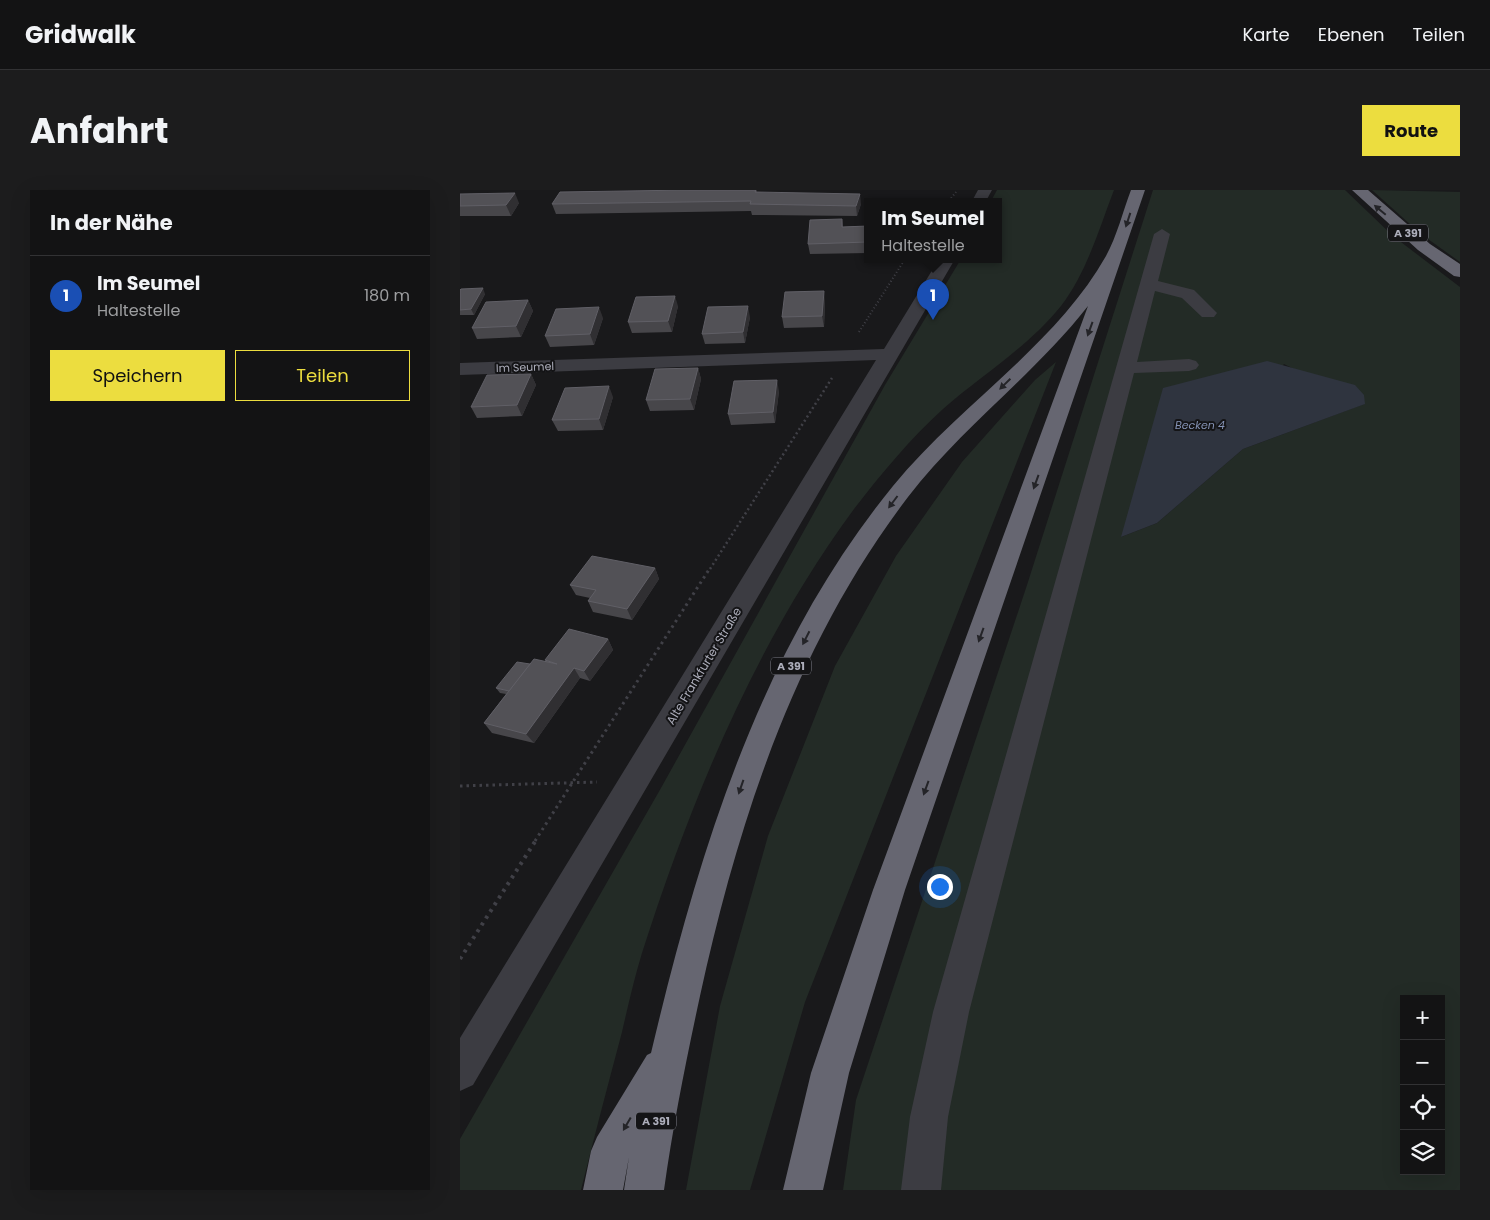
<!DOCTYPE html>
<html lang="de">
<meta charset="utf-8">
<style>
:root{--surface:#131314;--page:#1c1c1d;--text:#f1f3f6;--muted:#9d9ea0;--line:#323234;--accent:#ecdd3f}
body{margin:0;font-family:Poppins,sans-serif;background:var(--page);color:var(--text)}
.controls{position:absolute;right:15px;bottom:15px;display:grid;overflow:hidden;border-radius:0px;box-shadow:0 5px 20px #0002}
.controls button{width:45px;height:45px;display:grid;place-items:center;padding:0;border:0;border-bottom:1px solid var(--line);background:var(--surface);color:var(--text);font:25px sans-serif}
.you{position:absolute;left:479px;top:696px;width:18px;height:18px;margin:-12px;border:4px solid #fff;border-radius:50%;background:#1a73e8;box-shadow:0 0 0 8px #1a73e833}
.badge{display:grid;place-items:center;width:32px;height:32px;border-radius:50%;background:var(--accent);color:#fff;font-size:16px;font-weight:700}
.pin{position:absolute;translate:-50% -41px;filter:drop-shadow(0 1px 2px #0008)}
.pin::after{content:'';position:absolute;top:26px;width:18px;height:15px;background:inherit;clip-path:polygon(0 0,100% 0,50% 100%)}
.popup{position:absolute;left:404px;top:8px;width:138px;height:65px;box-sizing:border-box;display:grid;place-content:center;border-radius:0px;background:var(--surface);filter:drop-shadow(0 1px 4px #0005);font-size:16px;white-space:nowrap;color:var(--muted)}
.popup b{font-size:19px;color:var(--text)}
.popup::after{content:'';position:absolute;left:50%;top:100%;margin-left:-10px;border:10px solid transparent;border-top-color:var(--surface)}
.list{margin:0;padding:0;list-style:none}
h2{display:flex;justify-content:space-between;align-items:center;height:65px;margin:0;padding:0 20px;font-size:21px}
h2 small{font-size:16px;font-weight:400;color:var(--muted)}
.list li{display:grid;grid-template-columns:32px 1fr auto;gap:15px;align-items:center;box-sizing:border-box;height:80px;padding:0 20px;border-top:1px solid var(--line)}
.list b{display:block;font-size:19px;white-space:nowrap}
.list p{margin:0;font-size:16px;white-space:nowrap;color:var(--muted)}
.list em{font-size:16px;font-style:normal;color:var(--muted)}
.actions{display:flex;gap:10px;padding:15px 20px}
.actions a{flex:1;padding:11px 0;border:1px solid var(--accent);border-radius:0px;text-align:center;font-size:18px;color:var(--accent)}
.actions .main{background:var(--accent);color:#111}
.icon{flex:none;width:28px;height:28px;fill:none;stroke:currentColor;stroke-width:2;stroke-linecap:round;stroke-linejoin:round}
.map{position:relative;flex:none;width:1000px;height:1000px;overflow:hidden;border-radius:0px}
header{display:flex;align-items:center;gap:30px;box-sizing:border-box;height:70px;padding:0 25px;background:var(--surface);border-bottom:1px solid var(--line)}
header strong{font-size:24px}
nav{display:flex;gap:28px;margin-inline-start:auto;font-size:18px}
.intro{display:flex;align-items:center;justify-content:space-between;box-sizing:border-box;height:120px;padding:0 30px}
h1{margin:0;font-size:35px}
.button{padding:12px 22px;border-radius:0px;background:var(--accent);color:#111;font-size:18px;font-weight:700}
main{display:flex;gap:30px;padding:0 30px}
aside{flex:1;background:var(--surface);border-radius:0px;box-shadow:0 5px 20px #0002}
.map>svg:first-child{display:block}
</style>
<header>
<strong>Gridwalk</strong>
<nav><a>Karte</a><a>Ebenen</a><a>Teilen</a></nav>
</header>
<div class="intro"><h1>Anfahrt</h1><a class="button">Route</a></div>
<main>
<aside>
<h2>In der Nähe<small></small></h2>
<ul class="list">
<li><span class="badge" style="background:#1a4fb4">1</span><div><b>Im Seumel</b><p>Haltestelle</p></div><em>180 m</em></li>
</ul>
<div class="actions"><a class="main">Speichern</a><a>Teilen</a></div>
</aside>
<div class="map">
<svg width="1000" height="1000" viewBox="0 0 1000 1000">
<rect width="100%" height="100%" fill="#19191b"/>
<g fill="#232b26" fill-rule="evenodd">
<path d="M537,0H654C639,39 627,82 601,116C568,157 522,185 483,219C450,249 421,284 394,319C296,452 232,607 182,763C174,789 168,816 162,842C148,895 134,947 121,1000H0V949L201,598L425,195L501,69H538V11H531Z"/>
<path d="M693,0H885L933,46L1000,97V1000H383L396,910L567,395ZM824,174L904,214L783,259L697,333L661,347ZM944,809H981V981H944Z"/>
<path d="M912,0L1000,2V72L961,44Z"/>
<path d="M596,172L345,812L290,1000H226L260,816L308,646L375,476L436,366L502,272L575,190Z"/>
</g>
<path fill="#2f343f" d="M807,171L895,195L904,205L905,214L783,259L697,333L661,347L703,198Z"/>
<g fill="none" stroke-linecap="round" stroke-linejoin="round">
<g stroke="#404047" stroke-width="2" stroke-dasharray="1 2.5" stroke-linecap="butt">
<path d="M489,11L496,2"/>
<path d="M399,142L445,69"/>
</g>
<path stroke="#404047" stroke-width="2.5" stroke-dasharray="2 3" stroke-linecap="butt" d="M250,379L372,188"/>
<g stroke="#404047" stroke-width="3" stroke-dasharray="2.5 4" stroke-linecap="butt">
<path d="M0,596L137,592"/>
<path d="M75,651L250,378"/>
</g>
<path stroke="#404047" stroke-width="4" stroke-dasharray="3 5" stroke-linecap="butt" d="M0,769L76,650"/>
<g fill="#3c3c42" fill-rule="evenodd">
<path d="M518,0H532L526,11H512Z"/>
<path d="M702,39L710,44L698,91L734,100L757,123L754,127H742L722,108L695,101L677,172L729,169L736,171L739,175L736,179L729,181L674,183L509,822L488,927L481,1000H441L450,927L473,822L694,44Z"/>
<path d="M479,69H495L13,895L0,901V848L416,170L0,185V173L424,159Z"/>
</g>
<g fill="#666671" fill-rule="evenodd">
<path d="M671,0H685L445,700L389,883L363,1000H323L351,883L413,700L628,116C574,185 501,238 448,307C336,454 279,628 240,806C226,871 213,935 204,1000H164L169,967L163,1000H123L131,961L137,947L187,865L191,863C239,661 300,459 433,296C497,217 596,155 646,66C657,46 663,21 671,0Z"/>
<path d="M892,0H908L970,54L1000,74V87L994,86L958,60Z"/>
</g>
</g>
<g fill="#47464a">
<path d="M296,0L297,2L401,14L397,26L292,25L291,21L96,24L92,14Z"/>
<path d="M0,4L59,13L51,26H0Z"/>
<path d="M382,29L383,37L408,36V63L350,64L348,54Z"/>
<rect x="412" y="69" width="16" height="1"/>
<path d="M0,100L25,104L14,125H0Z"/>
<path d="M68,110L73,121L61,147L17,149L12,138Z"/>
<path d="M365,112L364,137L324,138L322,127Z"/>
<path d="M218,116L212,142L172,143L168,132Z"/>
<path d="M290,127L285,153L245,154L242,144Z"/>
<path d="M143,128L134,155L90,157L85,146Z"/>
<path d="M238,178L241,189L234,220L190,221L186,210Z"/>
<path d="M71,184L76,195L62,226L17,228L11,217Z"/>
<path d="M319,201L315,233L271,235L268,224Z"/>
<path d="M153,207L143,240L98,241L92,230Z"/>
<path d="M195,378L199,389L172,430L133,422L128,411L130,408L116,405L110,395Z"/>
<path d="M148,449L153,460L130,491L120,488L74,553L32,543L24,533L46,504L40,503L36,498L70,474L86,471L85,470Z"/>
</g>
<g fill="#302f32">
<path d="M55,3L59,13L51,26L46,15Z"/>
<path d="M400,4L401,14L397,26L396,16Z"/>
<path d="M23,98L25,104L14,125L11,119Z"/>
<path d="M364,101L365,112L364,137L362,126Z"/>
<path d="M215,106L218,116L212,142L208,131Z"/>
<path d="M68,110L73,121L61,147L56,136Z"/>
<path d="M288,116L290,127L285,153L283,142Z"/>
<path d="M139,117L143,128L134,155L130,144Z"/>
<path d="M238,178L241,189L234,220L230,209Z"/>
<path d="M71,184L76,195L62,226L57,215Z"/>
<path d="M317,190L319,201L315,233L313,222Z"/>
<path d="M149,196L153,207L143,240L139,229Z"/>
<path d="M195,378L199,389L172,430L167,419Z"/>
<path d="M148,449L153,460L130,491L124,481Z"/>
<path d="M114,478L120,488L74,553L66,544Z"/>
</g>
<g fill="#525156" stroke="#605f66">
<path d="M229,0H296L295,2L400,4L396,16L290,14L291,11L92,14L100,2Z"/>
<path d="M55,3L46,15L0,16V4Z"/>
<path d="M382,29V37L408,36V52L348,54L350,30Z"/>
<path d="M23,98L11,119L0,120V100L1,99Z"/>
<path d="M364,101L362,126L322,127L325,102Z"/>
<path d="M215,106L208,131L168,132L176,107Z"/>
<path d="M68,110L56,136L12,138L26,112Z"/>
<path d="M288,116L283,142L242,144L248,117Z"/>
<path d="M139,117L130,144L85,146L96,119Z"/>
<path d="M238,178L230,209L186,210L195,179Z"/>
<path d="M71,184L57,215L11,217L27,185Z"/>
<path d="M317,190L313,222L268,224L274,191Z"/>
<path d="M149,196L139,229L92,230L105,198Z"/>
<path d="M132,366L195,378L167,419L128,411L136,400L110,395Z"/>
<path d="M109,439L148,449L124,481L114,478L66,544L24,533L74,469L97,474L85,470Z"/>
<path d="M57,472L70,474L49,501L36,498Z"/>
</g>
<defs><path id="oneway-solid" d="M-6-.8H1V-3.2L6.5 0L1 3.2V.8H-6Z" transform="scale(1.25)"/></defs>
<g fill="#242428">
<use href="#oneway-solid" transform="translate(920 20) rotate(-140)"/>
<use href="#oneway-solid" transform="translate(668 30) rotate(108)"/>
<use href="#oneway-solid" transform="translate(630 139) rotate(110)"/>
<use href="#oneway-solid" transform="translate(545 194) rotate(136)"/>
<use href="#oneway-solid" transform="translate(576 292) rotate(110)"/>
<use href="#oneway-solid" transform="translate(433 312) rotate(127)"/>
<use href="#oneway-solid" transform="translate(521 445) rotate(110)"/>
<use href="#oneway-solid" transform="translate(346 448) rotate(117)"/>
<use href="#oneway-solid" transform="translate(281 597) rotate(109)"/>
<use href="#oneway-solid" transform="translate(466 598) rotate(110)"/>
<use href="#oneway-solid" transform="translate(167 934) rotate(120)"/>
</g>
<g text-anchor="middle" stroke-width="4" stroke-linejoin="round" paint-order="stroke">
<g fill="#141416" stroke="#7e7f89" stroke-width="1">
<rect x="928" y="34.5" width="40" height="17" rx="4"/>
<rect x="311" y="467.5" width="40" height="17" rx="4"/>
<rect x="176" y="922.5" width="40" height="17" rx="4"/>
</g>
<g font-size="11" font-weight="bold" fill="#acadba">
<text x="948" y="47">A 391</text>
<text x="331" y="480">A 391</text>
<text x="196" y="935">A 391</text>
</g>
<g font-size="11" fill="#acadba" stroke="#141416">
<text transform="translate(65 177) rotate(-2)" y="4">Im Seumel</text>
</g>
<g font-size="11" font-style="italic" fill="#8492b4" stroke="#141416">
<text x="740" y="239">Becken 4</text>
</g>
<g font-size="12" fill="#acadba" stroke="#141416">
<text transform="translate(244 476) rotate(-59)" y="4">Alte Frankfurter Straße</text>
</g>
</g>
</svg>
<div class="controls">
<button>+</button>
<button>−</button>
<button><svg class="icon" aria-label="locate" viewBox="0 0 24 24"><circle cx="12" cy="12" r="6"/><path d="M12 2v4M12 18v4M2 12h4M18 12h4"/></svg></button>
<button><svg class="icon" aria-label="layers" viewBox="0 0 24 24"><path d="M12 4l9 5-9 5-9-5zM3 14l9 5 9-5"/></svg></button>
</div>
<div class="you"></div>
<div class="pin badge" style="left:473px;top:130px;background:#1a4fb4">1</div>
<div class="popup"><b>Im Seumel</b>Haltestelle</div>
</div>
</main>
